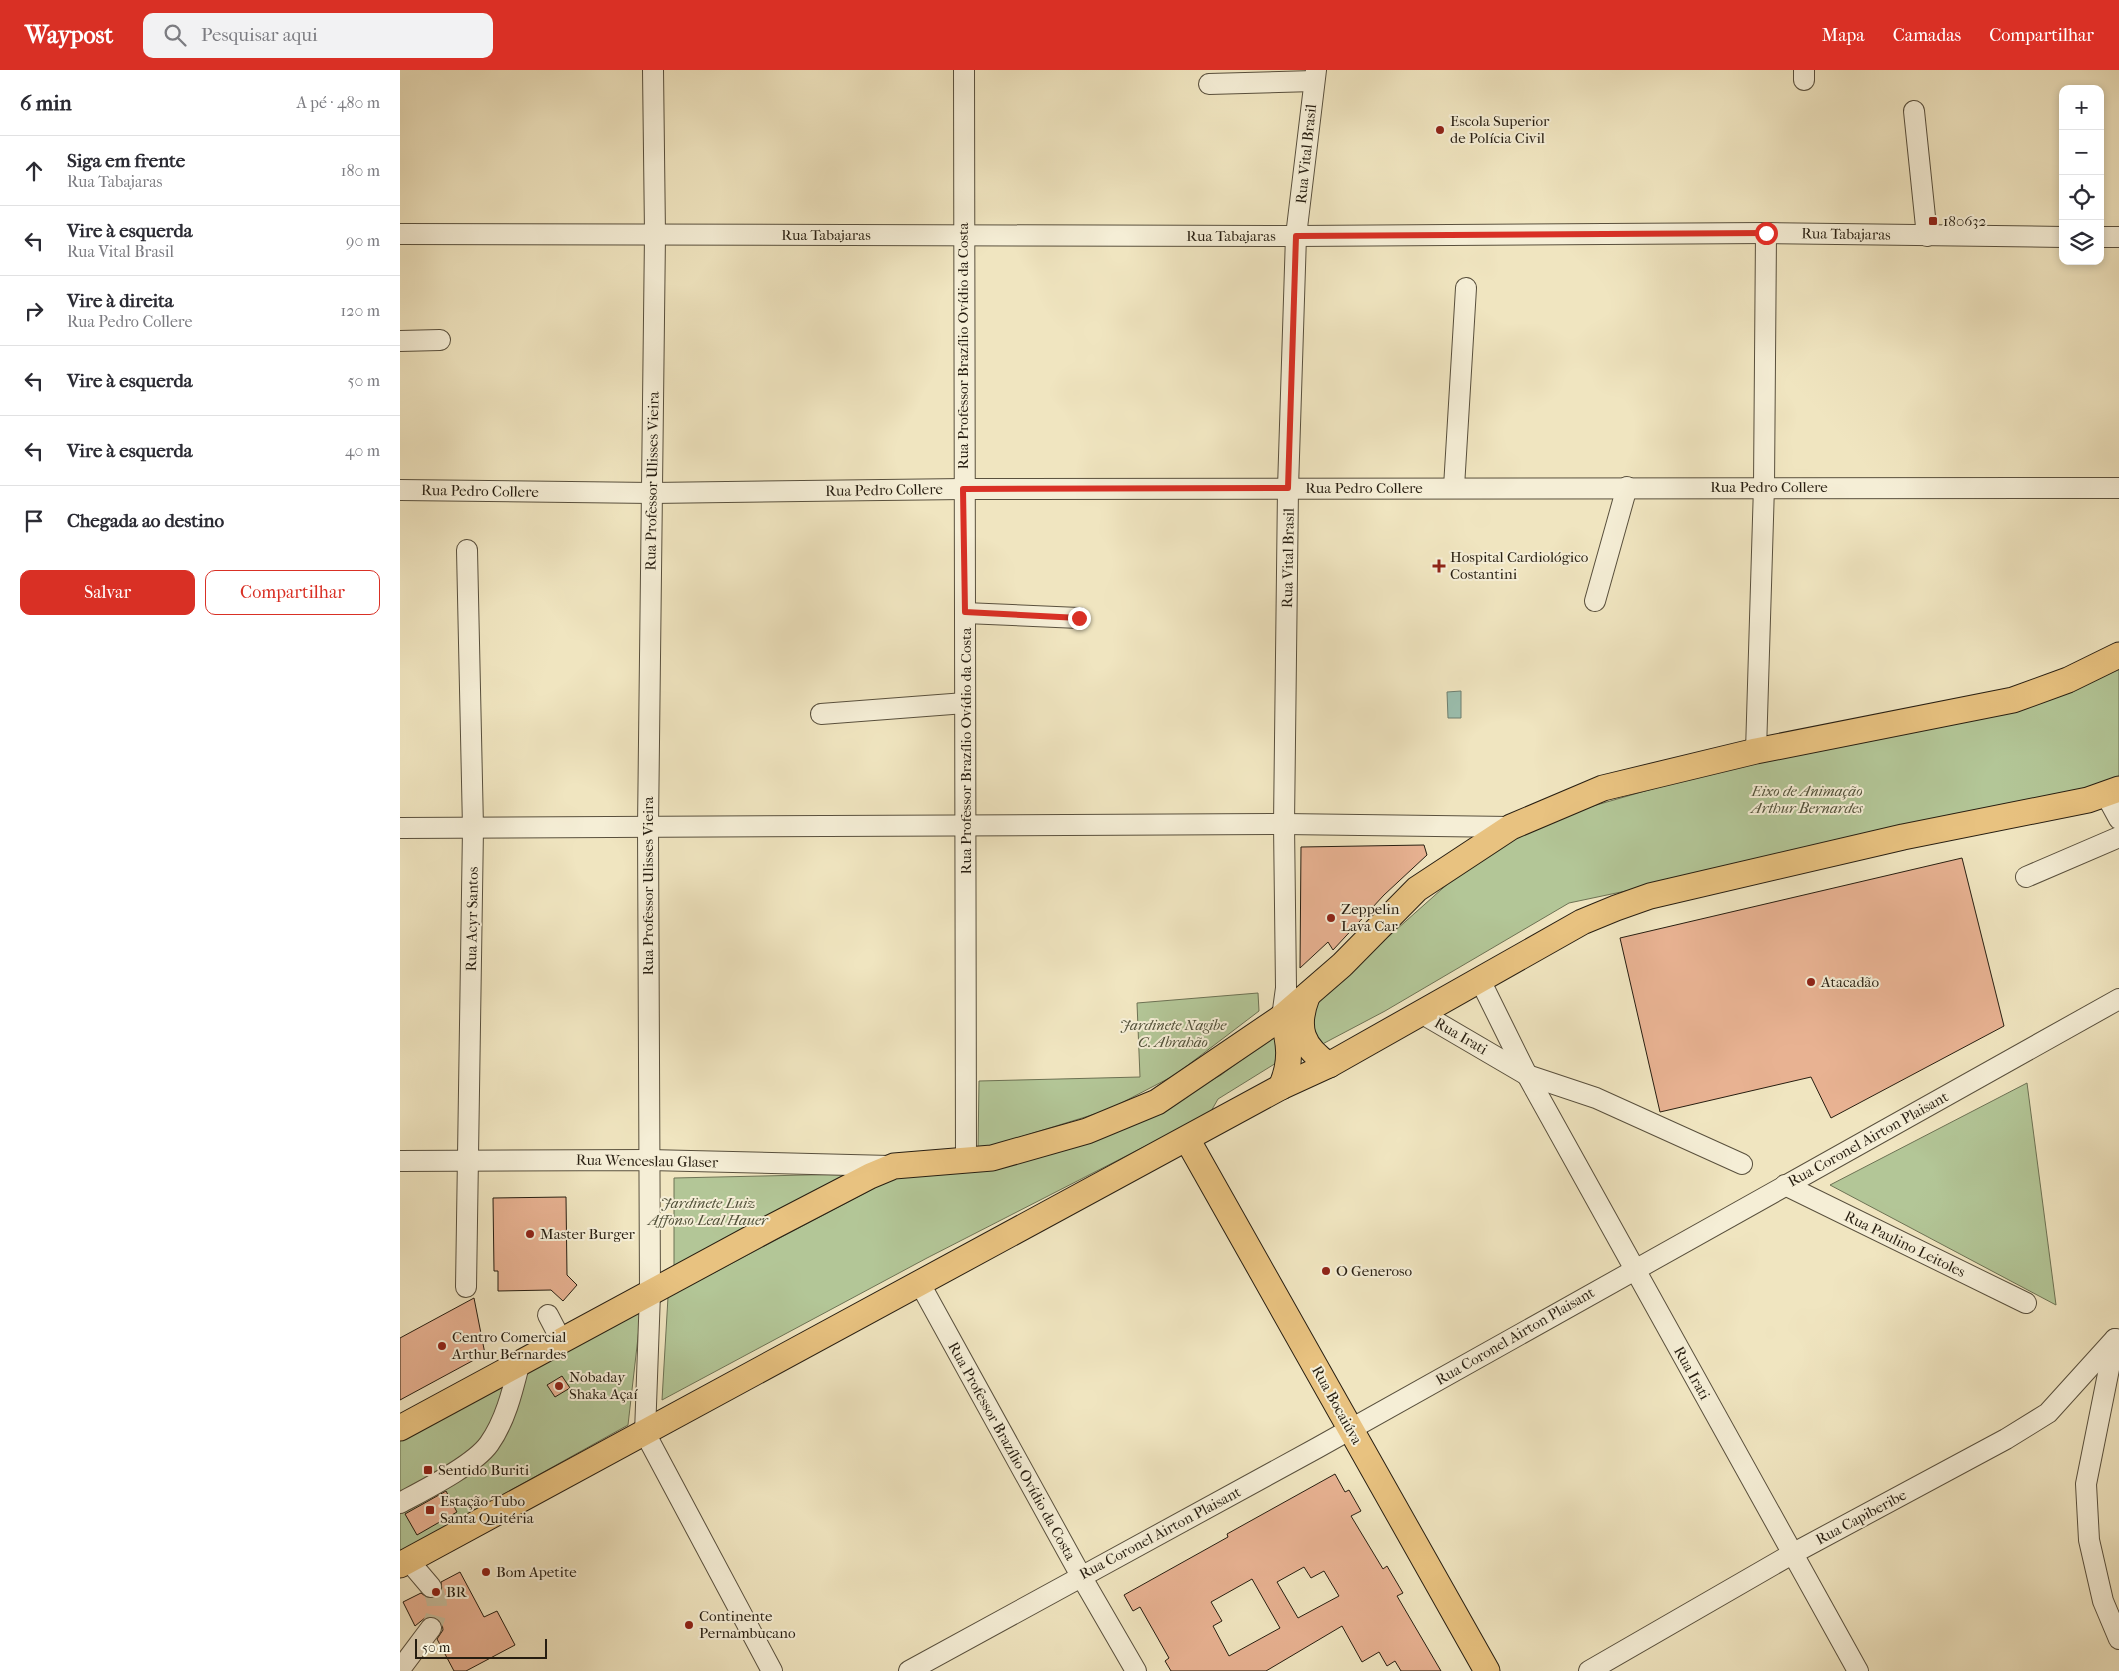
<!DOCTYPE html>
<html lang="pt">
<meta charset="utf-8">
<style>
:root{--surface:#fff;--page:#f2f2f3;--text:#2b2b33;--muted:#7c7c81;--line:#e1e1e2;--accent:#d93025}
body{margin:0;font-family:"IM FELL French Canon",serif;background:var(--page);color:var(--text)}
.controls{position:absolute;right:15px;top:15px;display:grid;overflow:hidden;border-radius:10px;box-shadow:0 2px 8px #0003}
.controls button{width:45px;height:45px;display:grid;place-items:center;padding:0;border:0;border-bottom:1px solid var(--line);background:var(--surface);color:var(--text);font:25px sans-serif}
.scale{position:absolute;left:15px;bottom:12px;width:132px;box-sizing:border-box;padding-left:5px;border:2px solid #271e11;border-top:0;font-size:14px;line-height:18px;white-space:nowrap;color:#271e11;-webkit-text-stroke:4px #f5eed6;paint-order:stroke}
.stop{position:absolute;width:15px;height:15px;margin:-11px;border:4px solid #d93025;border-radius:50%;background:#fff}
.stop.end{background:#d93025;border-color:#fff;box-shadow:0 1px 5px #0008}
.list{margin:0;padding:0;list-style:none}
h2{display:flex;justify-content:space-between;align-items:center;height:65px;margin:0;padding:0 20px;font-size:21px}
h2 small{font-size:16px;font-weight:400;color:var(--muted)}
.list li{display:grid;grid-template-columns:32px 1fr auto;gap:15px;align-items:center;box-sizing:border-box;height:70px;padding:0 20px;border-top:1px solid var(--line)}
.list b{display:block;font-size:19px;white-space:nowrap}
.list p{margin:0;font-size:16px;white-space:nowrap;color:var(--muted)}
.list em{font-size:16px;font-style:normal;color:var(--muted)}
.actions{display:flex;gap:10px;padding:15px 20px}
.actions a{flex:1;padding:11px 0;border:1px solid var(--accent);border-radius:10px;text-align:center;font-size:18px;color:var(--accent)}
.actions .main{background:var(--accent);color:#fff}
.icon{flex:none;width:28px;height:28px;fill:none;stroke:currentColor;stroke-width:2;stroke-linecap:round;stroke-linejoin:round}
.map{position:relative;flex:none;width:1719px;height:1601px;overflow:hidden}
header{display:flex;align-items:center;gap:30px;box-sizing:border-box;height:70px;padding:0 25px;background:var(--accent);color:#fff}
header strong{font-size:24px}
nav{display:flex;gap:28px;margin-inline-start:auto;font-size:18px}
.search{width:350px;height:45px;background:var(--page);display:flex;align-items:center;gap:12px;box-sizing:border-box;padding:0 18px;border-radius:10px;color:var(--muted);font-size:19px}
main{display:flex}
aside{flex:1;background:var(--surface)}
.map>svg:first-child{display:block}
</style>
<header>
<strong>Waypost</strong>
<div class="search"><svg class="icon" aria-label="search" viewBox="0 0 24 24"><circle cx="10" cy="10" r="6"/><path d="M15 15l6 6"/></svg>Pesquisar aqui</div>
<nav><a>Mapa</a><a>Camadas</a><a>Compartilhar</a></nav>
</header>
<main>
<aside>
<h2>6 min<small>A pé · 480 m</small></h2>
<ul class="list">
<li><svg class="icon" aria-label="ahead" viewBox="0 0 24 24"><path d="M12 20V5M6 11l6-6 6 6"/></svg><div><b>Siga em frente</b><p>Rua Tabajaras</p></div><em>180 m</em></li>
<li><svg class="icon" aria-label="left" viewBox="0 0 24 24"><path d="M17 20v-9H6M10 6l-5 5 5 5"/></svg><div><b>Vire à esquerda</b><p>Rua Vital Brasil</p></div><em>90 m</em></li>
<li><svg class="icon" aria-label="right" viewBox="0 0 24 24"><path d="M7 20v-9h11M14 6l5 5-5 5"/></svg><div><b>Vire à direita</b><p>Rua Pedro Collere</p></div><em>120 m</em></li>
<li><svg class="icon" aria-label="left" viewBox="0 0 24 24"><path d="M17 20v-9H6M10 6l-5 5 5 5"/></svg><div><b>Vire à esquerda</b></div><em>50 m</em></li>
<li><svg class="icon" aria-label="left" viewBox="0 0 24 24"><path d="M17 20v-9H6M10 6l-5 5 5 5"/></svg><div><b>Vire à esquerda</b></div><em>40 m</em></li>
<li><svg class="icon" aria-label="arrive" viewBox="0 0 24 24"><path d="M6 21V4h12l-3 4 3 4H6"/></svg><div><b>Chegada ao destino</b></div></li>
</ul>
<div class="actions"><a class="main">Salvar</a><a>Compartilhar</a></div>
</aside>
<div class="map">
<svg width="1719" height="1601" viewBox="0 0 1719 1601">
<rect width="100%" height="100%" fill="#f0e5c0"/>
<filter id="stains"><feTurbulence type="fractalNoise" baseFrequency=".004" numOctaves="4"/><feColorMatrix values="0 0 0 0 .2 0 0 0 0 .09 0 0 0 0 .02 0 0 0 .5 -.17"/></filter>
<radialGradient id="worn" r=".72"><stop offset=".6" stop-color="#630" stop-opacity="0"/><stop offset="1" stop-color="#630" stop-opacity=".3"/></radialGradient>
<g fill="#b3c697" stroke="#6d7254">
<path d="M1719,591V709L1666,728L1169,833L985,941L913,979L906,940L1079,786L1172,742L1374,684Z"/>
<path d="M858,923L859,941L775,1005L708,1040L578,1080L579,1011L740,1007L737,933Z"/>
<path d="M874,965L881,990L818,1029L810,1043L527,1188L262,1330L268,1227L499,1105L727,1056L821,1005Z"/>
<path d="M1627,1013L1656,1235L1430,1115Z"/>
<path d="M451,1104L274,1198V1108Z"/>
<path d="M242,1232L228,1355L0,1482V1364Z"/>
</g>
<path fill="#9bbfaf" stroke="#6d7f70" d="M1061,621V648H1048L1047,622Z"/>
<g fill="#e8b292" stroke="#271e11" fill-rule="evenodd">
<path d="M1024,775L1027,785L984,825L933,880L928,872L900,898L901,777Z"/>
<path d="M1562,788L1604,956L1431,1048L1411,1007L1260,1042L1220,868Z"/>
<path d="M166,1127L167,1205L177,1215L163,1231L151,1220L98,1221V1201H94L93,1128Z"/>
<path d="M74,1228L85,1284L0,1330V1268Z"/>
<path d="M162,1306L170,1318L155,1327L147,1315Z"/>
<path d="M935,1404L945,1422L949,1420L961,1441L951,1446L983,1499L987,1496L1003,1523L997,1526L1041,1601H1001L995,1591L987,1596L979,1582L962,1592L942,1556L866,1601H771L765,1591L769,1588L740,1537L733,1541L724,1525L828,1467L827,1464ZM904,1497L911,1508L924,1501L939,1526L898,1548L877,1512ZM852,1509L880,1558L829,1586L813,1556L822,1551L811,1532Z"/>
<path d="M46,1421L57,1442L17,1465L5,1444Z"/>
<path d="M60,1502L84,1547L97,1541L115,1575L66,1601H54L37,1569L43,1560L42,1553L32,1546L26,1547L15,1556L3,1532L21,1523L28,1528L38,1526L42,1520L41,1512Z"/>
</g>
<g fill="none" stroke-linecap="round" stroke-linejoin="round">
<path stroke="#c8bd9d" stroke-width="20" stroke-dasharray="20 10" stroke-linecap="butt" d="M31,1517C40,1533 38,1542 31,1558"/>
<g stroke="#59503d" stroke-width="22">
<g id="minor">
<path d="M253,0L255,164L248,757L250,1223L245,1363L372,1601"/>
<path d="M564,0L566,1092"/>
<path d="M1404,10V0"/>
<path d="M809,14L914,11"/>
<path d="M1514,41L1527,166"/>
<path d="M0,164L896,166L1366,163L1663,167"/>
<path d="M1700,167H1719"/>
<path d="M0,271L40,270"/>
<path d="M1054,417L1066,218"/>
<path d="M0,420L252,423L563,419L1719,418"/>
<path d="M1195,531L1227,417"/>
<path d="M565,543L679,548"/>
<path d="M421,644L565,633"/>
<path d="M1356,681L1364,416L1366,163"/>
<path d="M1706,725L1719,749"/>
<path d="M0,758L884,754L1111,757"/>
<path d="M1626,807L1719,767"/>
<path d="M1080,910L1127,1005L1458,1601"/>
<path d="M1021,943L1127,1005L1196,1028L1342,1094"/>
<path d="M882,947L886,918L884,754L888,418L896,166L916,0"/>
<path d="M0,1091L249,1090L490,1096"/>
<path d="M1385,1115L1626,1233"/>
<path d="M519,1212L681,1506L736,1601"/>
<path d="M66,1217L73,758L67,480"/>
<path d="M148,1245L161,1270"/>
<path d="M1715,1269L1686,1414L1689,1470L1703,1531L1719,1569"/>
<path d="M0,1433C24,1420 74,1395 89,1374C106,1350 113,1319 120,1291"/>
<path d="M8,1490L31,1517"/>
<path d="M1,1598L31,1558"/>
<path d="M509,1601L917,1378L1719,929"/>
<path d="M1189,1601L1392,1484L1606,1369L1648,1343L1715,1269"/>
</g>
</g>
<g stroke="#271e11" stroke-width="27">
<g id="major">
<path d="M907,927C895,958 902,977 929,995"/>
<path d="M881,1017C892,992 890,973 882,947"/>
<path d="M787,1069L1087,1601"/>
<path d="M0,1358L370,1158L470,1106L494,1096L592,1088L687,1061L757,1032L882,947L942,895L1017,819L1111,757L1203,718L1356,681L1613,630L1668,610L1719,585"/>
<path d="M0,1495L881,1017L929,995L1182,852L1216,838L1250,826L1503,767L1688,730L1719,719"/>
</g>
</g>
<use href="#minor" stroke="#f5eed6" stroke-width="20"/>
<use href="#major" stroke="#e8c280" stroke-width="25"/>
</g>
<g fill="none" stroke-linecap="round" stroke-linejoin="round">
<path stroke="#d93025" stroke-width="6" d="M679,548L565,542L563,419L888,418L896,166L1366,163"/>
</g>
<g fill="#8f2418" stroke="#f5eed6" stroke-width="2">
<circle cx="1040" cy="60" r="5"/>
<rect x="1528" y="146" width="10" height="10" rx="2.5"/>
<path d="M1036.5 488.5h5v5h5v5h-5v5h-5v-5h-5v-5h5z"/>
<circle cx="931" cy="848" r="5"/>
<circle cx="1411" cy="912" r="5"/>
<circle cx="130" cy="1164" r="5"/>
<circle cx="926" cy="1201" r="5"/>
<circle cx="42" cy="1276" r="5"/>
<circle cx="159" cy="1316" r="5"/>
<rect x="23" y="1395" width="10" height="10" rx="2.5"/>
<rect x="25" y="1435" width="10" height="10" rx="2.5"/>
<circle cx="86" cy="1502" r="5"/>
<circle cx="36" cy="1522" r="5"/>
<circle cx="289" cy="1555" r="5"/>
</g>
<g text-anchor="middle" stroke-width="4" stroke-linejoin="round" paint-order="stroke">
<g font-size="15" fill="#271e11" stroke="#f5eed6" text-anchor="start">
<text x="1050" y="56">Escola Superior<tspan x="1050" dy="17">de Polícia Civil</tspan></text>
<text x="1543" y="156">180632</text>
<text x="1050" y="492">Hospital Cardiológico<tspan x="1050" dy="17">Costantini</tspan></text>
<text x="941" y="844">Zeppelin<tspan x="941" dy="17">Lava Car</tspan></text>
<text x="1421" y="917">Atacadão</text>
<text x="140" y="1169">Master Burger</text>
<text x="936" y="1206">O Generoso</text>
<text x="52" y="1272">Centro Comercial<tspan x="52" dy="17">Arthur Bernardes</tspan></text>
<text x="169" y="1312">Nobaday<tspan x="169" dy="17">Shaka Açaí</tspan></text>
<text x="38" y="1405">Sentido Buriti</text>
<text x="40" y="1436">Estação Tubo<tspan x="40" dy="17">Santa Quitéria</tspan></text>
<text x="96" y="1507">Bom Apetite</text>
<text x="46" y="1527">BR</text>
<text x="299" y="1551">Continente<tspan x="299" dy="17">Pernambucano</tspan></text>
</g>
<g font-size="15" fill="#271e11" stroke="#f5eed6">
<text transform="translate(906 84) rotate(-84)" y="5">Rua Vital Brasil</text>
<text transform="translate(1446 164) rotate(1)" y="5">Rua Tabajaras</text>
<text x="426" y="170">Rua Tabajaras</text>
<text x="831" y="171">Rua Tabajaras</text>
<text transform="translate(563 276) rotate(-90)" y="5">Rua Professor Brazílio Ovídio da Costa</text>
<text transform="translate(252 411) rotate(-89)" y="5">Rua Professor Ulisses Vieira</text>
<text x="1369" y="422">Rua Pedro Collere</text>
<text x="964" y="423">Rua Pedro Collere</text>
<text transform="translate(484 420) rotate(-1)" y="5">Rua Pedro Collere</text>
<text transform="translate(80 421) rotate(1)" y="5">Rua Pedro Collere</text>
<text transform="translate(888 488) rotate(-89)" y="5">Rua Vital Brasil</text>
<text transform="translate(566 681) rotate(-90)" y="5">Rua Professor Brazílio Ovídio da Costa</text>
<text transform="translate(248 816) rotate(-90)" y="5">Rua Professor Ulisses Vieira</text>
<text transform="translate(72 849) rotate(-89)" y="5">Rua Acyr Santos</text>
<text transform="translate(1061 966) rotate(30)" y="5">Rua Irati</text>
<text transform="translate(1468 1069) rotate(-29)" y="5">Rua Coronel Airton Plaisant</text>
<text transform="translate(247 1091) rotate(1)" y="5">Rua Wenceslau Glaser</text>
<text transform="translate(1505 1174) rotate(26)" y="5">Rua Paulino Leitoles</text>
<text transform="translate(1115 1266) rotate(-30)" y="5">Rua Coronel Airton Plaisant</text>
<text transform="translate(1292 1303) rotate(61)" y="5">Rua Irati</text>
<text transform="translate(937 1335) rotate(61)" y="5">Rua Bocaiúva</text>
<text transform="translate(612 1381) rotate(61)" y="5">Rua Professor Brazílio Ovídio da Costa</text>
<text transform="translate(1461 1447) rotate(-28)" y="5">Rua Capiberibe</text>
<text transform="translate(760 1463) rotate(-28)" y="5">Rua Coronel Airton Plaisant</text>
</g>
<g font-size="15" font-style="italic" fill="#515039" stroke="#f5eed6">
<text x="1407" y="726">Eixo de Animação<tspan x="1407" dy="17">Arthur Bernardes</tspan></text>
<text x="773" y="960">Jardinete Nagibe<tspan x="773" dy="17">C. Abrahão</tspan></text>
<text x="308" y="1138">Jardinete Luiz<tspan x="308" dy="17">Affonso Leal Hauer</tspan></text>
</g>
</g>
<rect width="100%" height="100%" filter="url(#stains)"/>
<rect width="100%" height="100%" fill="url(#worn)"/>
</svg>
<div class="controls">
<button>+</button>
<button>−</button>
<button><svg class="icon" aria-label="locate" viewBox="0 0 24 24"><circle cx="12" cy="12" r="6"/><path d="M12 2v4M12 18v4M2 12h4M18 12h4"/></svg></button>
<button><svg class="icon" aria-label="layers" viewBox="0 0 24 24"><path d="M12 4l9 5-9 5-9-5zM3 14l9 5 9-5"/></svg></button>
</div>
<div class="scale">50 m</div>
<div class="stop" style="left:1366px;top:163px"></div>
<div class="stop end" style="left:679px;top:548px"></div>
</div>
</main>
